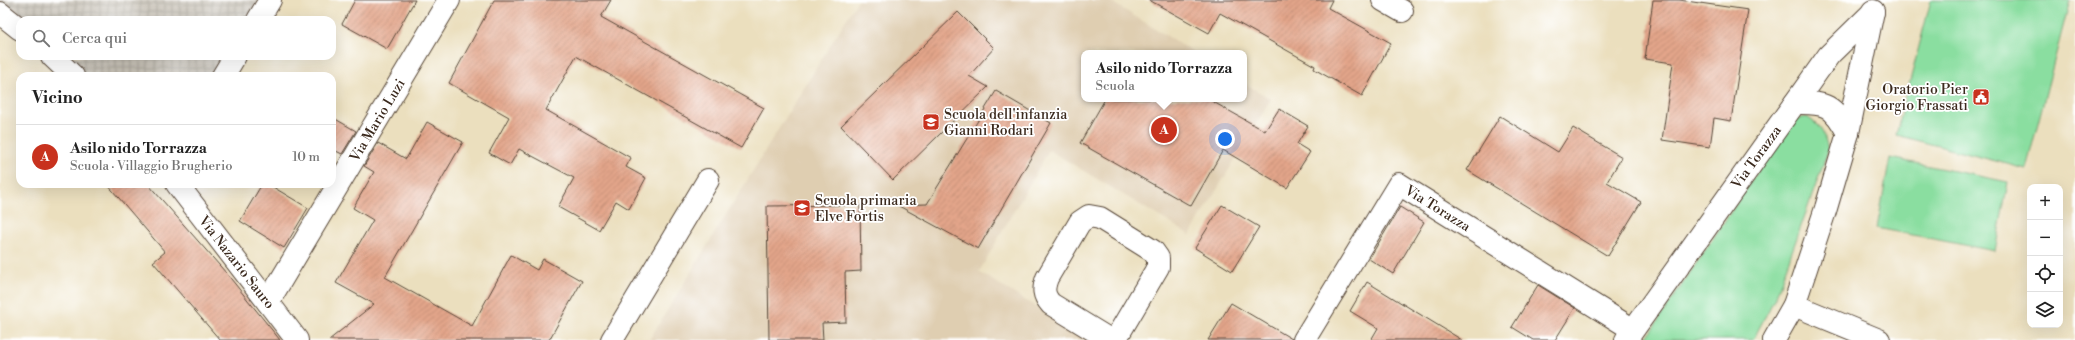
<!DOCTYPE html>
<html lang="it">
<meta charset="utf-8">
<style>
:root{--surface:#fff;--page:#f6f6f6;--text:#222;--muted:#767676;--line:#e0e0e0;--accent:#c8321e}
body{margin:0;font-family:"Libre Bodoni",serif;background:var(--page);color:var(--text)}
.controls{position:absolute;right:12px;bottom:12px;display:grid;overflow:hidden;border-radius:8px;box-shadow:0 4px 16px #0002}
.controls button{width:36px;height:36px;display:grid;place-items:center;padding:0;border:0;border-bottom:1px solid var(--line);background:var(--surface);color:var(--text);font:20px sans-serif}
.you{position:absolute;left:1225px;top:139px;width:14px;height:14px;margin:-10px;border:3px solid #fff;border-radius:50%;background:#1a73e8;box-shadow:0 0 0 6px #1a73e833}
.badge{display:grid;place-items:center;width:26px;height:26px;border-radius:50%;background:var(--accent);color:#fff;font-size:13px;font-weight:700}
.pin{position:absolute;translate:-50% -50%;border:2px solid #fff;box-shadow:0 1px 4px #0006}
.popup{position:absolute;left:1081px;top:50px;width:166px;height:52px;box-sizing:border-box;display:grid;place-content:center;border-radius:8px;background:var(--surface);filter:drop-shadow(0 1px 3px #0005);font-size:13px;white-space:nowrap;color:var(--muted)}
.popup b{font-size:15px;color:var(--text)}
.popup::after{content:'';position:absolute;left:50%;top:100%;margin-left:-8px;border:8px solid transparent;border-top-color:var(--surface)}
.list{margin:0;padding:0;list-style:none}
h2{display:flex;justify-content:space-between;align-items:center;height:52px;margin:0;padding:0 16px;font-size:17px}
h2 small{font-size:13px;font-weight:400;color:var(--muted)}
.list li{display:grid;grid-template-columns:26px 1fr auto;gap:12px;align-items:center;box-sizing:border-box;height:64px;padding:0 16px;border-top:1px solid var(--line)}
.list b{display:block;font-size:15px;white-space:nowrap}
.list p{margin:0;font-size:13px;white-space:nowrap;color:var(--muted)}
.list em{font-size:13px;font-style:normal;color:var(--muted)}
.icon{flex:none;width:22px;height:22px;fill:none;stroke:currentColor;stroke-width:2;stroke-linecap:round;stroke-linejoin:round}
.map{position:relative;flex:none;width:2075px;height:340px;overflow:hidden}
.search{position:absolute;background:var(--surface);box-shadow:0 4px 16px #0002;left:16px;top:16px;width:320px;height:44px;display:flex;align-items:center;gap:10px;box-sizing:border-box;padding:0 14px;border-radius:12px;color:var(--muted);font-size:15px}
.panel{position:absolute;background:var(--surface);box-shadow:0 4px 16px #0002;left:16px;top:72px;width:320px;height:116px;border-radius:12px}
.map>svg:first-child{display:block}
</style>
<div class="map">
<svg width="2075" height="340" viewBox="0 0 2075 340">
<defs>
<pattern id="industrial-grid" width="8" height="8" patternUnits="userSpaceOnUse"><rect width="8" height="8" fill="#c9c3b8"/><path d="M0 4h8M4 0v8" fill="none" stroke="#a49f95"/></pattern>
<pattern id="building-hatch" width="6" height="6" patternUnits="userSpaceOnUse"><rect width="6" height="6" fill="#e3a58a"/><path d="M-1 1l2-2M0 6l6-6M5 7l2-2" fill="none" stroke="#b98770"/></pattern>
</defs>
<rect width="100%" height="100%" fill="#fff"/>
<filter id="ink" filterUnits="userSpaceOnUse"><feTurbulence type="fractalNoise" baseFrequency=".025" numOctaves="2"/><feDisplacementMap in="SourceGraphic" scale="8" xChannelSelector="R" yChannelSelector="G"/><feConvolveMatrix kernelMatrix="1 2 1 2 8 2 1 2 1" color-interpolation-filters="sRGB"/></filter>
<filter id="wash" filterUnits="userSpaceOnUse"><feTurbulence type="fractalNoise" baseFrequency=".012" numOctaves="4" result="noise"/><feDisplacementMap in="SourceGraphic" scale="16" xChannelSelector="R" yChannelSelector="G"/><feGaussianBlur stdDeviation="0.9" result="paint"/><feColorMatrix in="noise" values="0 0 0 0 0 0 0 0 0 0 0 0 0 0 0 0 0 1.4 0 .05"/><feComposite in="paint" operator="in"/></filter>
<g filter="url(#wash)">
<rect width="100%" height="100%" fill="#ebdfbe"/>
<path fill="#dfceb1" d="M858,0H1108L1195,53H1084V99H1244V83L1271,99L1190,235L1049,150L979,272L1090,340H649Z"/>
<g fill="url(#industrial-grid)">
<path d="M0,0H264L251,20H23L0,2Z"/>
<path d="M63,56H229L217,76H85Z"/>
</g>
<g fill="#8adea0" stroke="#62845f">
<path d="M1931,0H2070L2026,169L1896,135Z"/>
<path d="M1807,117C1822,127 1825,134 1828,151L1776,296L1753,340H1645L1793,119Z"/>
<path d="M1890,158L2008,182L1995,251L1877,228Z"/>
</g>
<g id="blocks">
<g fill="url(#building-hatch)">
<path d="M355,0H415L387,49L342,24Z"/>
<path d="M494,0H611L601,17L764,108L741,148L576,56L546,110L631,158L626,167L646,178L629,209L616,201L599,230L558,207L574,178L519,149L510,165L489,153L509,117L449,83Z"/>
<path d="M1149,0H1332L1328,8L1391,43L1362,96L1314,69L1315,66L1220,13L1209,33Z"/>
<path d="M1653,0H1679L1748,10L1731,121L1714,118L1710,147L1662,140L1673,63L1645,59Z"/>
<path d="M958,12L994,48L969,76L988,87L893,180L841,126Z"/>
<path d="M996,91L1051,123L978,249L897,205L927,204Z"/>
<path d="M1105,99H1208L1265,131L1279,109L1308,126L1297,144L1310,152L1287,188L1223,150L1191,206L1080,143Z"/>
<path d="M1500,116L1558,152L1573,128L1622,157L1607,182L1641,202L1608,256L1467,170Z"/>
<path d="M332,117L356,131L342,154L332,149Z"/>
<path d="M427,122L463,142L385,277L472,326L511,255L537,270L543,259L582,281L549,340H329L374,304L336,283L373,220L353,208L374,172L364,166L378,143L406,159Z"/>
<path d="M107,184H148L227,274L280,340H220L153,262L165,252Z"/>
<path d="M262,184H268L308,208L284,248L240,221Z"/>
<path d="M860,205L861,271L845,272L846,322L822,323L823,340H769L767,206Z"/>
<path d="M1222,205L1259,227L1232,271L1195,248Z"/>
<path d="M1400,207L1424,222L1393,274L1369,259Z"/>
<path d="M1367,282L1462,340H1371L1378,328L1350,311Z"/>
<path d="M1538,285L1575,308L1555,340H1533L1512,327Z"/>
<path d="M1231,303L1292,339V340H1208Z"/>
</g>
</g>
</g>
<g filter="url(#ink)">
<use href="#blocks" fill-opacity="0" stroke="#554536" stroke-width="1"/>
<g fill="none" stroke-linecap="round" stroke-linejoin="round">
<g stroke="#554536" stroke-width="24">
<g id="minor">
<path d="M1383,0L1402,11"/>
<path d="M0,13L20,29"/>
<path d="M258,20L270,0"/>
<path d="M52,56L73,76"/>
<path d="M223,76L235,56"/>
<path d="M1795,103C1826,102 1833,105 1848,133"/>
<path d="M177,184L297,340"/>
<path d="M268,302L449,0"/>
<path d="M1794,305L1879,340"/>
<path d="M612,340L708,180"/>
<path d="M1110,340L1051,304C1043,295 1043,289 1047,278L1080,222L1089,216L1100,218L1153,251L1158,258V267L1115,340"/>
<path d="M1304,340L1399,184L1632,329"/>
<path d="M1626,340L1829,55L1873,12"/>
<path d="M1774,340L1794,305L1826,208L1848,133L1873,11"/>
</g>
</g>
<use href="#minor" stroke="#fff" stroke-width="22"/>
</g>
</g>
<defs>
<g id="civic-square" transform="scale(0.9)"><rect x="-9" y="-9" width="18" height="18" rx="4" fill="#c8321e" stroke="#fff"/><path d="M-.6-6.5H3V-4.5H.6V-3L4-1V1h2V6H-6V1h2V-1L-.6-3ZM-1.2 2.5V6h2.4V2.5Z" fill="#fff"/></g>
<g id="school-square" transform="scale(0.9)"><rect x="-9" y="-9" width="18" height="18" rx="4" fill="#c8321e" stroke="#fff"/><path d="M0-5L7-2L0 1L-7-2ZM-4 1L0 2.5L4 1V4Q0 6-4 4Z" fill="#fff"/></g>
</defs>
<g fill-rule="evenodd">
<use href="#civic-square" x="1981" y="97"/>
<use href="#school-square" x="931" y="122"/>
<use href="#school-square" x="802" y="208"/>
</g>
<g text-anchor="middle" stroke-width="3.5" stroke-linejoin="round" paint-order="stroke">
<g font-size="14" fill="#3b2a1e" stroke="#fff" text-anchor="start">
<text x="1968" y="94" text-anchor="end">Oratorio Pier<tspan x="1968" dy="16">Giorgio Frassati</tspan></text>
<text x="944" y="119">Scuola dell'infanzia<tspan x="944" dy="16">Gianni Rodari</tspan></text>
<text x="815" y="205">Scuola primaria<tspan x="815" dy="16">Elve Fortis</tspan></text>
</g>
<g font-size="14" fill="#3b2a1e" stroke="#fff">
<text transform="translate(377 120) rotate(-59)" y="5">Via Mario Luzi</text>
<text transform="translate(1756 157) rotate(-54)" y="5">Via Torazza</text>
<text transform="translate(1438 208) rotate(32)" y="5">Via Torazza</text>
<text transform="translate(237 262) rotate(52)" y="5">Via Nazario Sauro</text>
</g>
</g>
</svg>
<div class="controls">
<button>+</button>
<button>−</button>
<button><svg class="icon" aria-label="locate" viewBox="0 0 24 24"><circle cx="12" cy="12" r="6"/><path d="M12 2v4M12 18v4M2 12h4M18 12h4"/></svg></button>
<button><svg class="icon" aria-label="layers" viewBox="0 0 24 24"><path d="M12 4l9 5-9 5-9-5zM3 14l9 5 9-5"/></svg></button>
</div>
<div class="you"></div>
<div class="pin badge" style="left:1164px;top:130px">A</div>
<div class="popup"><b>Asilo nido Torrazza</b>Scuola</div>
<div class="search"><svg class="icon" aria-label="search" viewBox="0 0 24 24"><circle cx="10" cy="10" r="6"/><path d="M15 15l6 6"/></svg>Cerca qui</div>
<section class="panel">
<h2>Vicino<small></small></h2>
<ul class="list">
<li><span class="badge">A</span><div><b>Asilo nido Torrazza</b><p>Scuola · Villaggio Brugherio</p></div><em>10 m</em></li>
</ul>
</section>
</div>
